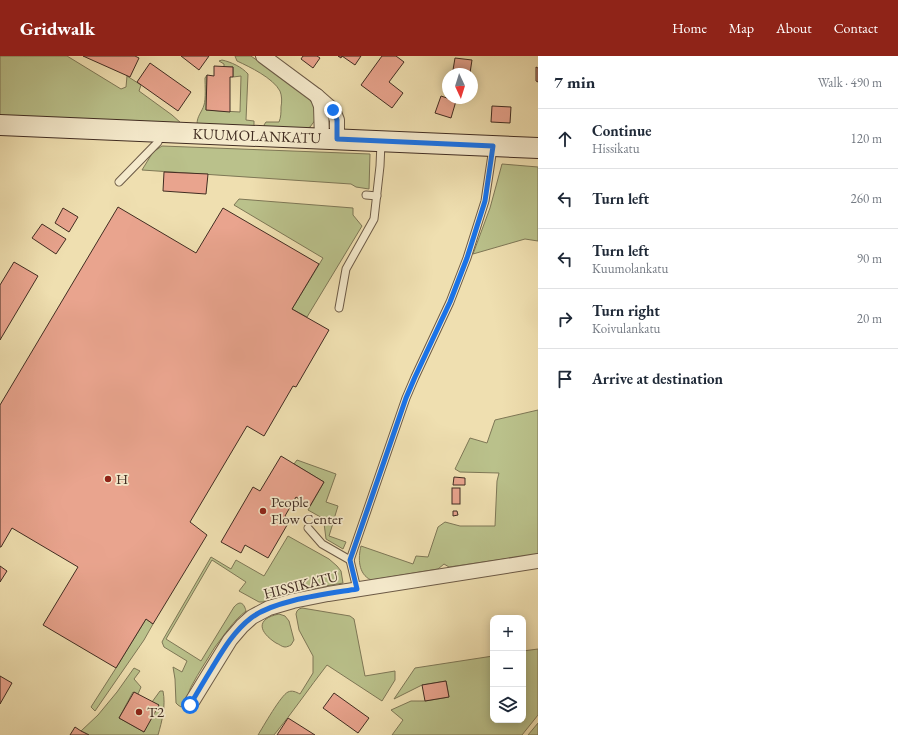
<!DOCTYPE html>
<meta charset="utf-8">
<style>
:root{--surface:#fff;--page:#f2f2f3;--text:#1f2937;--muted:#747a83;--line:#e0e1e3;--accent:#8f2418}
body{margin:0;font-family:"EB Garamond",serif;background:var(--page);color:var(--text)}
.controls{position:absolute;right:12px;bottom:12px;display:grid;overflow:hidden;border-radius:8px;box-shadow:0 2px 10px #0003}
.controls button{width:36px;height:36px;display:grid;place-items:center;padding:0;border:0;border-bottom:1px solid var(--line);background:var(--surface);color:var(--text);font:20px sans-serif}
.compass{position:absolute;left:442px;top:12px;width:36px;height:36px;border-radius:50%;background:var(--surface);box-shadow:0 2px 10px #0003;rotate:176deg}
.stop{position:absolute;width:12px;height:12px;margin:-9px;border:3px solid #1a73e8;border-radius:50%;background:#fff}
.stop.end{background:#1a73e8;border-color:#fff;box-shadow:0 1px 4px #0008}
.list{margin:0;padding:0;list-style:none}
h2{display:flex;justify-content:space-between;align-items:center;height:52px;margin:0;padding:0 16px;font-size:17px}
h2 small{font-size:13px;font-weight:400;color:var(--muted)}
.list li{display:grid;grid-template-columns:26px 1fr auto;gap:12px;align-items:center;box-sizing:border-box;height:60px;padding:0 16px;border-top:1px solid var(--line)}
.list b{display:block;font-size:15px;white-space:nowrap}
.list p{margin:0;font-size:13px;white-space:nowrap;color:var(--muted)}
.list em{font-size:13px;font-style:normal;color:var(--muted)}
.icon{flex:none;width:22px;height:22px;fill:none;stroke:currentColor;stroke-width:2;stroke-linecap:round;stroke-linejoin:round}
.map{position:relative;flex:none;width:538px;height:679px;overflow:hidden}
header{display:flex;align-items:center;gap:24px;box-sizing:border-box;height:56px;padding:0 20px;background:var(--accent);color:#fff}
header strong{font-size:19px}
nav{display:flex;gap:22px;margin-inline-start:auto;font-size:14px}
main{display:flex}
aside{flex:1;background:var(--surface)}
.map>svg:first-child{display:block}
</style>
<header>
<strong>Gridwalk</strong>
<nav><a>Home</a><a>Map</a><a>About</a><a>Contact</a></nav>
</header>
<main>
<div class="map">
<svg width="538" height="679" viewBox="0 0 538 679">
<rect width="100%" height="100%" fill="#efdfb0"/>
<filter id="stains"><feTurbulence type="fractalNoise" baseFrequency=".005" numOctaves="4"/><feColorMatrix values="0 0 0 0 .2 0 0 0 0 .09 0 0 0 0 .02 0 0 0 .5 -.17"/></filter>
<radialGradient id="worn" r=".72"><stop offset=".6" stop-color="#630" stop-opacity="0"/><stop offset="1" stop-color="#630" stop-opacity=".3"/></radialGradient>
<g fill="#bac18b" stroke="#7e7756">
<path d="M0,0H67L121,33L126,31L127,20L141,29L139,35L172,59L181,67L0,60Z"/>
<path d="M235,0H251L308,41L315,51L316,63L310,71L305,74L265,72L264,69L266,66H279C281,61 281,57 281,51C282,46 282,40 280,35C273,22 250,11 237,5Z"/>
<path d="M222,4C231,6 242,11 248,18L246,64L254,65V70L197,68C197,60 202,56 204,49C206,43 205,29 205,22L207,19L206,54L240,56L241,20L233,21V11H224V8L219,5Z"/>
<path d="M162,90L370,98L369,133L356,131L351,128L142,114L153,96Z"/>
<path d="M502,108L538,111V185L525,183L473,198L490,152Z"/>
<path d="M239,143L353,152V159L362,170L307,261L292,253L323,202L234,149Z"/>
<path d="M538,354V498L449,511L444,508L438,513L371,524C358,518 358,502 361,490L413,508L416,500L428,501L438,471L445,466L460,470H495L497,425L499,417L460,416L455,413L470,382L487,387L495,364Z"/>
<path d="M297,404L336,418L326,446L338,450L334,463H324L308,454L324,426L294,408Z"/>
<path d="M324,467H333L329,480L346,486L343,493L326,483Z"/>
<path d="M288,480L329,503L337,510L341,515L343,527L320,531L263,546H259L239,535L246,526L212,504L166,583L201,605L234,551C240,544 244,547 246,555C233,565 225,578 215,591C207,604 199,616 192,629C188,635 188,647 181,651L178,649L176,647L175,623L173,611L182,616L187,605L164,591L162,586L164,582L211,501L231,513L236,504L264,520Z"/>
<path d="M302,552L350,560L354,563L365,620L395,615V624L382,645L327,609C309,632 293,656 274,679H258C263,671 281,639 288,636C292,634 296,636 300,638L313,617V600L299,574L296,558L297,555L299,553Z"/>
<path d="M279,558L285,560L289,565L294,584L291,589C289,590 287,591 285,591C282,591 279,588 276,587C259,576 255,563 279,558Z"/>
<path d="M146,563L153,568L144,584L95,655L91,651L116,612Z"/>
<path d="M538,593V659L522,679H392L403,664L391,654L411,645H425L449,641L446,625L422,629L394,643L415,612L493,600V664H523V595Z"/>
<path d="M134,612L140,615L134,623L141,631L138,638L133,636L119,662L144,676L152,646L160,635H163C166,650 162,665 158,679H89L81,675L98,659L117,636Z"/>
<path d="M538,667V679H528Z"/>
</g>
<g fill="#e9a48e" stroke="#412d22">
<path d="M83,0H135L139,2L130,21Z"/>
<path d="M181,0H209L199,14Z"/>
<path d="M303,0H317L320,2L313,12L301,3Z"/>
<path d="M338,0H361L355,9L342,0L341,2Z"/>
<path d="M382,0H396L404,6L389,26L403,37L392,52L361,29Z"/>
<path d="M455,2L472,4L470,17L453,14Z"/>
<path d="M150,7L191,36L178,55L137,26Z"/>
<path d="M214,10L233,11V21H230V56L206,54L207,19L214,20Z"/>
<path d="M536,11L538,12V26L536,25Z"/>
<path d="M441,40L456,45L451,62L435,57Z"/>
<path d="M492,50L511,51L510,67L491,66Z"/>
<path d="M164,116L208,118L206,138L163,135Z"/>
<path d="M118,151L196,197L223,152L319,208L292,253L329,274L296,331L293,330L264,380L247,370L190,466L207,479L153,568L146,563L116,612L43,569L78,511L12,472L1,491H0V349Z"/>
<path d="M63,152L78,161L69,176L55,167Z"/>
<path d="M42,168L66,183L56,198L32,182Z"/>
<path d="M14,206L38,220L0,284V229Z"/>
<path d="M281,400L324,426L310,450L296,441L285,460L290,464L268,502L245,489L241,497L221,486L253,431L260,435Z"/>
<path d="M454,421L465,422V429H453Z"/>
<rect x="452" y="432" width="8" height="16"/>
<path d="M453,455H457L458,459L453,460Z"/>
<path d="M0,510L7,515L0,526Z"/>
<path d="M0,620L12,627L0,648Z"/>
<path d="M446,625L449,641L425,645L422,629Z"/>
<path d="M134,636L159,649L144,676L119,662Z"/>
<path d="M334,637L369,662L358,677L323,652Z"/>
<path d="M288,662L315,679H277Z"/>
<path d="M75,671L81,675L89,679H70Z"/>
</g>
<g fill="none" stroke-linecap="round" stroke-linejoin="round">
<g stroke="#6c5a46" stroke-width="9">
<g id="lane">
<path d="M119,126L158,86L161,78"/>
<path d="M366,139L377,140"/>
<path d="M339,252L346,213L374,163L380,110L381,87"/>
<path d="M308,472L322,488L350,504"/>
<path d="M357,533L350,504L406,342L415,321L450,246L467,202L485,145L493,92"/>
</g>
</g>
<g stroke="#6c5a46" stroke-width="16">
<g id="street">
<path d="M263,0L317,40L333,54L337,64V83"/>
<path d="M317,40L321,50L322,83"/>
<path d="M190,649L230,584L242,570L252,561L269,552L293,545L328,538L538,505"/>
</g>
</g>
<g stroke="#412d22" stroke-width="22">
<path id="secondary" d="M0,69L538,92"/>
</g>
<use href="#lane" stroke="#f5eacc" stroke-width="7"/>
<use href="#street" stroke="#f5eacc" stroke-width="14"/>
<use href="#secondary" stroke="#f5eacc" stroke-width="20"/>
</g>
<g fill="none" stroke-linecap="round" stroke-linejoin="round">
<path stroke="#1a73e8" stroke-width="5" d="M190,649C197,637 204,625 212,612C223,594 234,575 251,562C274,544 327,538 357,533L350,504L406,342L415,321L450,246L467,202L485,145L493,90L337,83V64L333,54"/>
</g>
<g fill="#8f2418" stroke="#f5eacc" stroke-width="1.5">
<circle cx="108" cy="423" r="4"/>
<circle cx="263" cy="455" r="4"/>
<circle cx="139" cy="656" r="4"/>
</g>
<g text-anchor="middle" stroke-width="3.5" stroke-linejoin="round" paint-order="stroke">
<g font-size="15" fill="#412d22" stroke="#f5eacc">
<text transform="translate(257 80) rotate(2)" y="5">KUUMOLANKATU</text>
<text transform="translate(301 529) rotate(-14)" y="5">HISSIKATU</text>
</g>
<g font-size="15" fill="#412d22" stroke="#f5eacc" text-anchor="start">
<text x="116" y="428">H</text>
<text x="271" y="451">People<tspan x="271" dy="17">Flow Center</tspan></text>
<text x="147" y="661">T2</text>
</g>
</g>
<rect width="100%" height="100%" filter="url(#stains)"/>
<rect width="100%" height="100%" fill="url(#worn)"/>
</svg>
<div class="controls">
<button>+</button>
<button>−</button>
<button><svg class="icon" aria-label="layers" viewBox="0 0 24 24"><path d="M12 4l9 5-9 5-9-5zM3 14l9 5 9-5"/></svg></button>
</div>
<svg class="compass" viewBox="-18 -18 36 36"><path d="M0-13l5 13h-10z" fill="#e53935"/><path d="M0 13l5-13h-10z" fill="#747a83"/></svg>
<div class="stop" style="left:190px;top:649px"></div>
<div class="stop end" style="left:333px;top:54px"></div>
</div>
<aside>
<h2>7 min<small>Walk · 490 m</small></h2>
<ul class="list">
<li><svg class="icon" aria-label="ahead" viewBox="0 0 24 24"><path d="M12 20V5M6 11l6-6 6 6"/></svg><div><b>Continue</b><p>Hissikatu</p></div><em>120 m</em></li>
<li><svg class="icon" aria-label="left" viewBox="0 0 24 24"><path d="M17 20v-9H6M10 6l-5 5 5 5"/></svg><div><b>Turn left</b></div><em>260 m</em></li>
<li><svg class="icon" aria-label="left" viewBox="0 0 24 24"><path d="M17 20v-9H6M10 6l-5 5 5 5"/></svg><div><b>Turn left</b><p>Kuumolankatu</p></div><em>90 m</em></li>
<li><svg class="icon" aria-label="right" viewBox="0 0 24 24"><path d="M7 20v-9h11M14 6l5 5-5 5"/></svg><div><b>Turn right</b><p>Koivulankatu</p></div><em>20 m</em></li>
<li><svg class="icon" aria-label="arrive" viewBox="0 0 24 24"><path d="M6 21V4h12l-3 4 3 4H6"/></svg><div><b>Arrive at destination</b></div></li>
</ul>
</aside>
</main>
